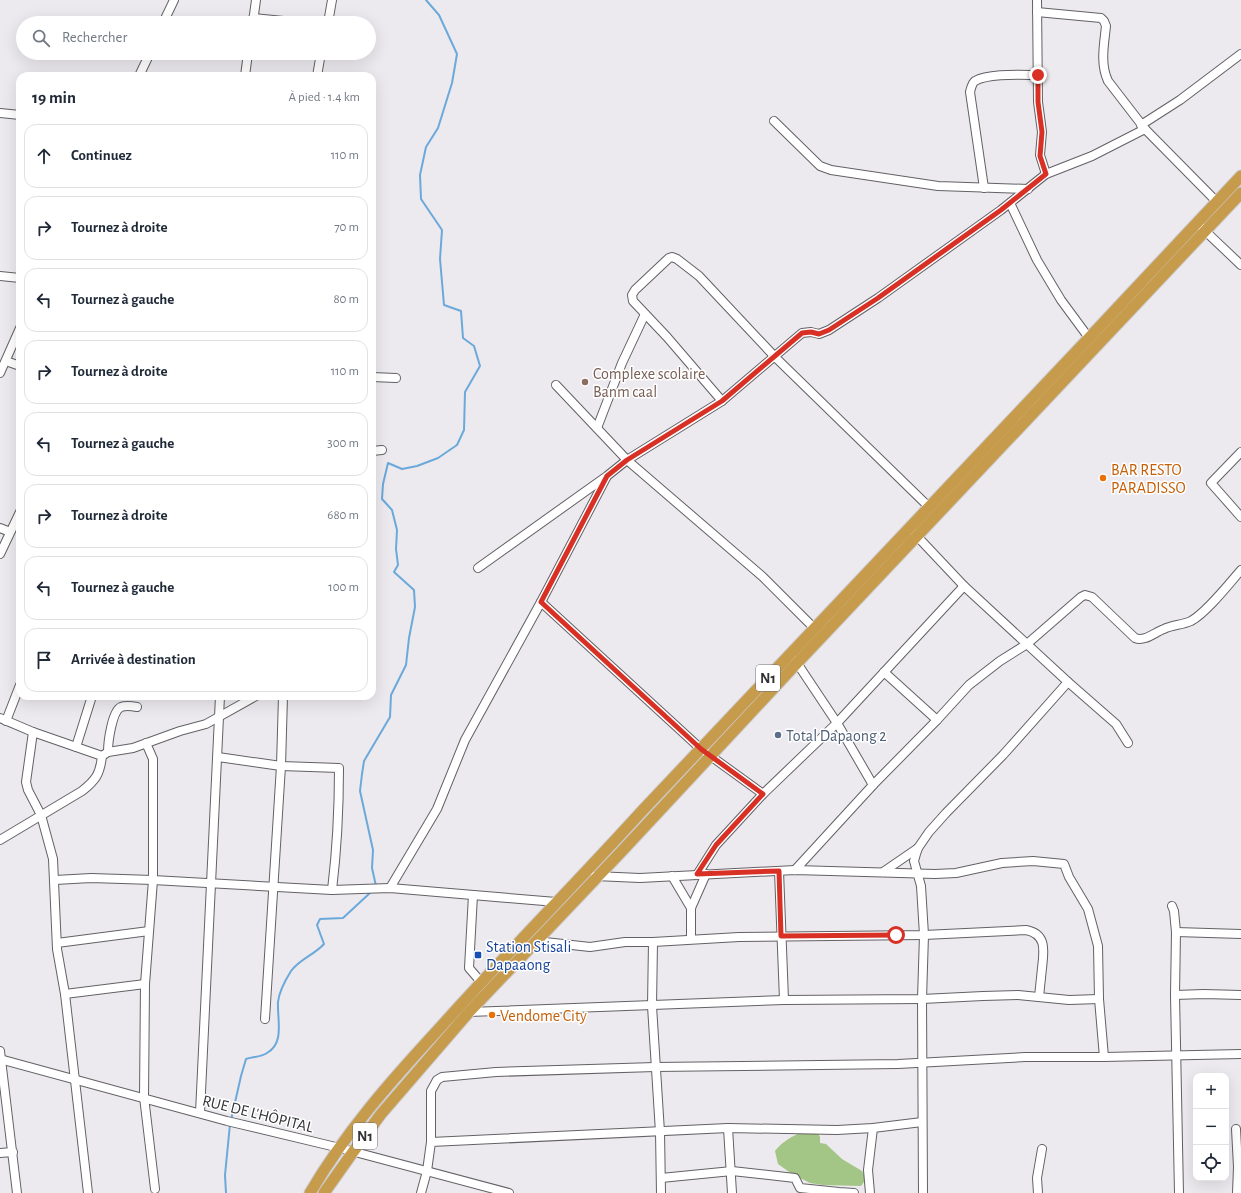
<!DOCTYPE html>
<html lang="fr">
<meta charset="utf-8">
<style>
:root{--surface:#fff;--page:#f6f6f7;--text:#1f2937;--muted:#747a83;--line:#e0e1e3}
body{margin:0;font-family:"Alegreya Sans",sans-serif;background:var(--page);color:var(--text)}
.controls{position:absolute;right:12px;bottom:12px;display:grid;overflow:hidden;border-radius:8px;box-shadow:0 4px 16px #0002}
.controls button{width:36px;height:36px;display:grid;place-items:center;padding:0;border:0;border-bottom:1px solid var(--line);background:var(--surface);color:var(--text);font:20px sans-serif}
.stop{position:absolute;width:12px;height:12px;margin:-9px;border:3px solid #d93025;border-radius:50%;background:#fff}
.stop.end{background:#d93025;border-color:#fff;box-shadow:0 1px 4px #0008}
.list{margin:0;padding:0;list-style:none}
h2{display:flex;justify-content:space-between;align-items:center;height:52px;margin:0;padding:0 16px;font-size:17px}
h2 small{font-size:13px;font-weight:400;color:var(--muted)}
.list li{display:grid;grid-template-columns:26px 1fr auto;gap:12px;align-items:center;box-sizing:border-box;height:64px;margin:0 8px 8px;padding:0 8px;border:1px solid var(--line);border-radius:12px}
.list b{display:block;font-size:15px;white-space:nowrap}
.list em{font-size:13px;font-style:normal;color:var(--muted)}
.icon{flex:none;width:22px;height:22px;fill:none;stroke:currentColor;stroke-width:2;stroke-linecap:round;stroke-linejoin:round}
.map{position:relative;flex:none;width:1241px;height:1193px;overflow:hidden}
.search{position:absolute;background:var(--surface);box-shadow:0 4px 16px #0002;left:16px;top:16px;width:360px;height:44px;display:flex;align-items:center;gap:10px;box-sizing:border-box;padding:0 14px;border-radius:22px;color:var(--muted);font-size:15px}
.panel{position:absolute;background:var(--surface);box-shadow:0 4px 16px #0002;left:16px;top:72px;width:360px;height:628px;border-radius:12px}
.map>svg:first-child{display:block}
</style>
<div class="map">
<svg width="1241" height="1193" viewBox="0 0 1241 1193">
<rect width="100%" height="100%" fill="#eceaef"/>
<path fill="#a3c686" d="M799,1133H818L820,1137V1143L826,1144L842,1159L862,1171L866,1179L861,1186L823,1185L810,1183L792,1174L778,1164L775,1151C782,1142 788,1139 799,1133Z"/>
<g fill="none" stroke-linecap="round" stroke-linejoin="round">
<g stroke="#6ba9db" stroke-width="2">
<path d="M376,886L372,868L373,850L360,791L362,774L364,761L390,717L391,695L406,665L409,638L415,607L414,590L394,572L398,565L396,549L397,530L392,510L382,499L383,484L388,463L402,469L417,466L438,458L457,445L464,430L465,392L480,366L474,346L463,338L461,311L444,305L440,259L442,230L421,199L420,175L426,147L438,128L452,83L457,54L439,15L426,0"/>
<path d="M231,1120L241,1076L246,1059C252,1057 261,1057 267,1053C285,1043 277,1019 278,1002C279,993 286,979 291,971C300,959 314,955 324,944L317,925L320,919L343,918L371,892"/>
<path d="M226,1193L225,1175L230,1124"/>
</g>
<g stroke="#636165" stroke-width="10">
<g id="minor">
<path d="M1037,0L1038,102L1042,132L1040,155L1046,174"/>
<path d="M1037,12L1101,18L1104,21L1106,26C1104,45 1100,64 1108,81L1145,129"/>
<path d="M253,18L303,23"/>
<path d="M253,22L256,0"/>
<path d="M163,23L174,0"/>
<path d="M328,23L332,0"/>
<path d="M139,76L150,53"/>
<path d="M245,76L248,53"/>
<path d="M317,76L321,53"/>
<path d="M0,113L20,115"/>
<path d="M774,121L820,166L831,170L938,186L1028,189"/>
<path d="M1141,125L1180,100L1241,54"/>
<path d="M984,188L970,92C971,88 972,83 975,81C989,73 1022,75 1038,75"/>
<path d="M1010,203L1037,260L1061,300L1089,338"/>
<path d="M1201,227L1241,265"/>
<path d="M0,276L20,278"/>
<path d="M6,361L20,366"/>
<path d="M0,373L20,328"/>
<path d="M372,377L396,378"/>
<path d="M556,385L627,460L763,577L815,629"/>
<path d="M722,401L667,337L633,301L632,295L635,290L669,258L672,257L677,259L699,276L775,357L929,507"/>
<path d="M597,428L622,363L645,314"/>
<path d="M372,451L382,450"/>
<path d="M1241,452L1211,483L1241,517"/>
<path d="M0,528L10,532"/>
<path d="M914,533L964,586L1068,682L1116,724L1128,743"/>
<path d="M0,554L20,512"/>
<path d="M478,568L607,476L627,460L722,401L802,333L811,332L819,334L829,330L878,298L1001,210L1046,174L1092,156L1145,129L1217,202"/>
<path d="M541,602L701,749L763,794"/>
<path d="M795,660L837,723L873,785"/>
<path d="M884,672L937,720"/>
<path d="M0,718L33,732L102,756"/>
<path d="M6,721L20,685"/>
<path d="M33,732L26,782L28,790L41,815L53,859L57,949L65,994L88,1193"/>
<path d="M146,743L153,759V880L145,984L144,1097L155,1189"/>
<path d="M76,747L92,696"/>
<path d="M108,752C108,742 112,711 121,707C126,705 132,706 137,707"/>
<path d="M218,757L281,766L339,768C339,809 337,849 332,890"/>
<path d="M0,840L82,791C96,780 100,774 102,756L108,752L133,748L180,731L206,724L256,696"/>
<path d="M795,870L873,785L937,720L969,685L1000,661L1027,644L1081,597L1085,595L1092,597L1135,638C1145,642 1155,632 1164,629C1172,625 1182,625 1191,621C1206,613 1229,584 1241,570"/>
<path d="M779,871L784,1000"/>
<path d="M883,872L918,848"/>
<path d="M697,875L716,845L763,794L837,723L964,586"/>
<path d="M595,876L640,878L795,870L935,874L956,873L1002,863L1033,861L1064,864L1069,877L1088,909L1098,946L1099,999L1104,1057"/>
<path d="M672,876L691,908"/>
<path d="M55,880L91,878L153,880L332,890L390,888L556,902"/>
<path d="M390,888L437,809L465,740L541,602L606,478"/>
<path d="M473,895L469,968L481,982"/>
<path d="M1172,906L1174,911L1176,932L1175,995L1179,1193"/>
<path d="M1176,932L1241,934"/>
<path d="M691,939V908L706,874"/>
<path d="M536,941L590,947L625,942H653L739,937L924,935L1026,930C1047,934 1044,951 1042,968C1041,978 1040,988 1039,997"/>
<path d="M653,942L652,1006L660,1132L661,1193"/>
<path d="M57,943L149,931"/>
<path d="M65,994L145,984"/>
<path d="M1175,995L1204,994L1241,995"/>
<path d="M469,1012L784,1000L922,999L983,996L1018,995L1069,1000L1099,999"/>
<path d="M265,1019L281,766L283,696"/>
<path d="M0,1051L17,1193"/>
<path d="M0,1059L227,1121L340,1148L509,1193"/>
<path d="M200,1113L220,696"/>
<path d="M728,1128L732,1193"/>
<path d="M1236,1129L1238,1167L1237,1193"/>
<path d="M431,1142V1091L437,1080L442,1077L496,1072L655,1067L898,1064L1025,1057H1104L1241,1054"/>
<path d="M0,1153L13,1152"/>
<path d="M661,1178L732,1171L795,1178L800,1188L839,1192L854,1193"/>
<path d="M421,1193L427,1171L431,1142L728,1128L837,1130L873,1128L922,1122"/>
<path d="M870,1193L868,1170L873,1128"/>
<path d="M923,1193L922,999L924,935L921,886L914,861L916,854L918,848L929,832L946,813L1003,755L1068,682"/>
<path d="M1038,1193L1037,1178L1042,1149"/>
</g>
</g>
<g stroke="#cac9ca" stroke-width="13">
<g id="highway">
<path d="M310,1193C345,1133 390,1082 437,1031C503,957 574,886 641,812L1089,338L1241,176"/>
<path d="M324,1193L353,1152L381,1114L469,1012L622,851L797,663L1241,193"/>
</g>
</g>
<use href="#minor" stroke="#fff" stroke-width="8"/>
<use href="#highway" stroke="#c79b4c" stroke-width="11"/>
</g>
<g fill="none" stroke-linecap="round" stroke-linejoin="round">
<path stroke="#d93025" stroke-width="5" d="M896,935L781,936L779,871L697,874L716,845L763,794L701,749L541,602L607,476L627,460L722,401L802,333L811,332L819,334L829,330L878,298L1001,210L1046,174L1040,156L1042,132L1038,102V75"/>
</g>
<circle fill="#8d6e63" stroke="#fff" stroke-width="1.5" cx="585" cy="382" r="4"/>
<g fill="#e8710a" stroke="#fff" stroke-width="1.5">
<circle cx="1103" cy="478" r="4"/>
<circle cx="492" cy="1015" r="4"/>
</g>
<circle fill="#5c6f8a" stroke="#fff" stroke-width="1.5" cx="778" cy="735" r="4"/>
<rect fill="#1a4fb4" stroke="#fff" stroke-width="1.5" x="474" y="951" width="8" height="8" rx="2"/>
<g text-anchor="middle" stroke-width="3" stroke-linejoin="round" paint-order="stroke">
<g fill="#fff" stroke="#706f70" stroke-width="1">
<rect x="756" y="665" width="24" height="26" rx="3"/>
<rect x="353" y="1123" width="24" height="26" rx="3"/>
</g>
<g font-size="15" font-weight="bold" fill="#323133">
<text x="768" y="683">N1</text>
<text x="365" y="1141">N1</text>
</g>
<g font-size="16" fill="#785e54" stroke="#fff" text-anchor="start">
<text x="593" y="379">Complexe scolaire<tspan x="593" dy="18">Banm caal</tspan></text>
</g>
<g font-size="16" fill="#c56008" stroke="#fff" text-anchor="start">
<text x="1111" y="475">BAR RESTO<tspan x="1111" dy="18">PARADISSO</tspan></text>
<text x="500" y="1021">Vendome City</text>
</g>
<g font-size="16" fill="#4e5e75" stroke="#fff" text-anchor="start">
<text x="786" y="741">Total Dapaong 2</text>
</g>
<g font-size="16" fill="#164399" stroke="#fff" text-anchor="start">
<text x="486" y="952">Station Stisali<tspan x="486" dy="18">Dapaaong</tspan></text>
</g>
<g font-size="16" fill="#323133" stroke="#fff">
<text transform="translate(258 1113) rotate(14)" y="6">RUE DE L'HÔPITAL</text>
</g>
</g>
</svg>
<div class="controls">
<button>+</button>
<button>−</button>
<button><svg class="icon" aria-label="locate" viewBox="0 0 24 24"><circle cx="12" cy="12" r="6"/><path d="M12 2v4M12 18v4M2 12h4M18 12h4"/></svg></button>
</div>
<div class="stop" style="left:896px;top:935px"></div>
<div class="stop end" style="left:1038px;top:75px"></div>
<div class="search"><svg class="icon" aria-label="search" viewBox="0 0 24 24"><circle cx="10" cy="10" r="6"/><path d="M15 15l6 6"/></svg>Rechercher</div>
<section class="panel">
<h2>19 min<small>À pied · 1.4 km</small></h2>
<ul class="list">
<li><svg class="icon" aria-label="ahead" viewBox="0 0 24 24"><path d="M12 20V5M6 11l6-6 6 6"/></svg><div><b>Continuez</b></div><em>110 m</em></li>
<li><svg class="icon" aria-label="right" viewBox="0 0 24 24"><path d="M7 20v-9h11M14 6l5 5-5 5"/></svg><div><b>Tournez à droite</b></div><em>70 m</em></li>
<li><svg class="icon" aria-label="left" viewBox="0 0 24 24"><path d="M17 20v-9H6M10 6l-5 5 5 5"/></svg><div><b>Tournez à gauche</b></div><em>80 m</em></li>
<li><svg class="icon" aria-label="right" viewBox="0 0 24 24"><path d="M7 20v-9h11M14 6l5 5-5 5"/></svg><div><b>Tournez à droite</b></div><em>110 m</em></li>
<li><svg class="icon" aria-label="left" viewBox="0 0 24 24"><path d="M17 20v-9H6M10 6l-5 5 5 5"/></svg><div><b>Tournez à gauche</b></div><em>300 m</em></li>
<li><svg class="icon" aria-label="right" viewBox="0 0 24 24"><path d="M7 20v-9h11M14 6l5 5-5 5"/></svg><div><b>Tournez à droite</b></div><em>680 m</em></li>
<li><svg class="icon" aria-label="left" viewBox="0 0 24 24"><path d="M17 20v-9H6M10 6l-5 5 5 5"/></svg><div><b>Tournez à gauche</b></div><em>100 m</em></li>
<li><svg class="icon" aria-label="arrive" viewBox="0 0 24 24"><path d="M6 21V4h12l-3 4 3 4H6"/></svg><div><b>Arrivée à destination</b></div></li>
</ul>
</section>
</div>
